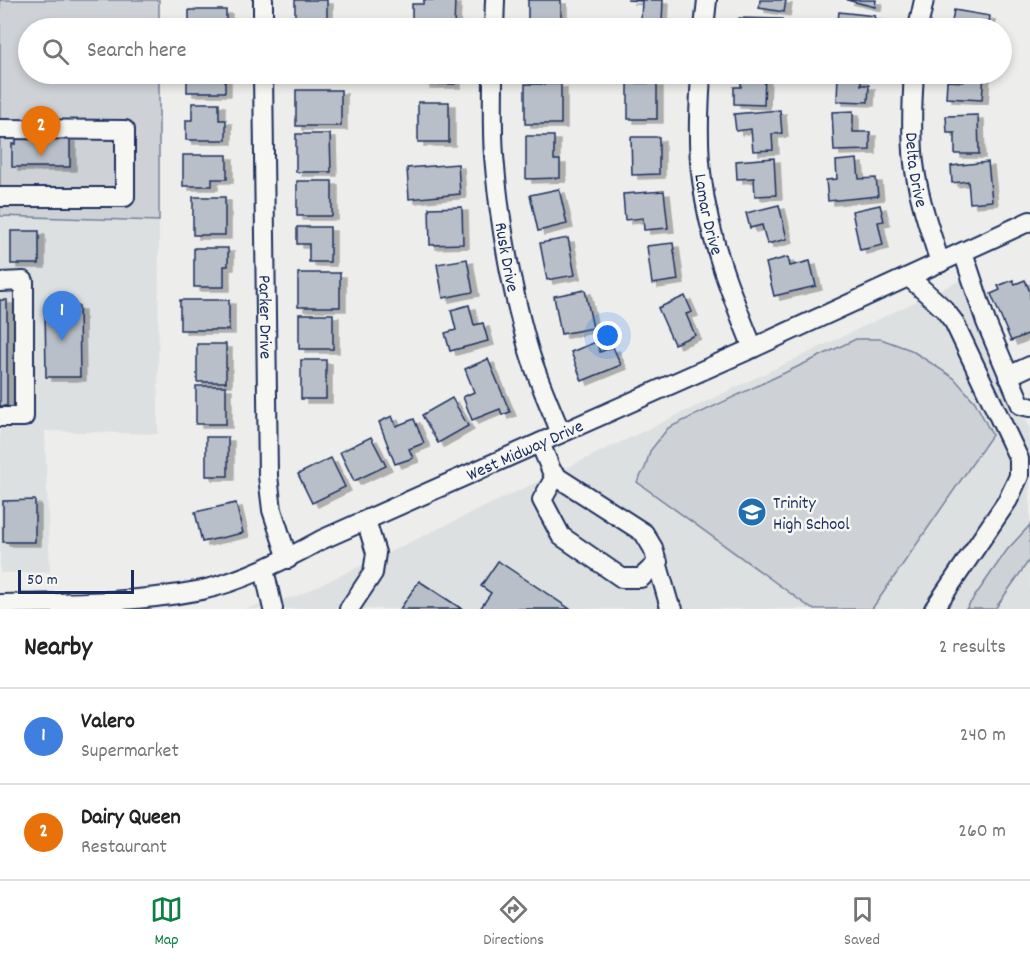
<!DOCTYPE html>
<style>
:root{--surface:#fff;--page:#f6f6f6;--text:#222;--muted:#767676;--line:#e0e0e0;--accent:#0b8043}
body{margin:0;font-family:Dekko,sans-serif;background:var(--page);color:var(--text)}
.scale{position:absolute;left:18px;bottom:15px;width:116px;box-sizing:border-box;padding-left:6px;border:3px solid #1b2f5e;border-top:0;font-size:16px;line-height:21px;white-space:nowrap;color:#1b2f5e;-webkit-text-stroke:4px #f6f6f2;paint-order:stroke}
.you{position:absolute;left:608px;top:336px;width:21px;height:21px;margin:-15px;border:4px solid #fff;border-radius:50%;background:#1a73e8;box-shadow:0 0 0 9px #1a73e833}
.badge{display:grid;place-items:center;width:39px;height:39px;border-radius:50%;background:var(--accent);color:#fff;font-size:20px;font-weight:700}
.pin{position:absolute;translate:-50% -50px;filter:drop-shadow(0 2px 3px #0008)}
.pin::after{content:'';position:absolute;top:32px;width:21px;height:18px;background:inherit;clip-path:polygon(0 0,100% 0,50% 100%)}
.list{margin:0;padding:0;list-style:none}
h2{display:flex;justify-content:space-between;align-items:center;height:78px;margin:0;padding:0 24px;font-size:26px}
h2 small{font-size:20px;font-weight:400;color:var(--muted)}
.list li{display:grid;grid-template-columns:39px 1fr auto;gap:18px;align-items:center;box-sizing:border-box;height:96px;padding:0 24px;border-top:2px solid var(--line)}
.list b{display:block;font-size:22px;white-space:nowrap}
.list p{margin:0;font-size:20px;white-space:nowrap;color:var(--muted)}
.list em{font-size:20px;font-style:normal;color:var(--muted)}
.icon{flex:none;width:33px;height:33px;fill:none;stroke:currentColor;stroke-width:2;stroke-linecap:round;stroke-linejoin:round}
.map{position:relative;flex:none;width:1030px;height:609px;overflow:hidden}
.search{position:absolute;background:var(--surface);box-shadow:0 3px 9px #0003;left:18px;right:18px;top:18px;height:66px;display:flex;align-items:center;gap:15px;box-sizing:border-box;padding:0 21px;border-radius:33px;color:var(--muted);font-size:22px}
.sheet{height:270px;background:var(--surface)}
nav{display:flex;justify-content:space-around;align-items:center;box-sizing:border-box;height:84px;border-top:2px solid var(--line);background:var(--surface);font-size:16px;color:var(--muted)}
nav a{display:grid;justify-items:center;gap:3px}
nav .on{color:var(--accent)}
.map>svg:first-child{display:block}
</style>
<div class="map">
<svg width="1030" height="609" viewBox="0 0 1030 609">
<defs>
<filter id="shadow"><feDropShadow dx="6" dy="4" stdDeviation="0" flood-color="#0004"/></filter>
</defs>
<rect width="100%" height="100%" fill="#edeeec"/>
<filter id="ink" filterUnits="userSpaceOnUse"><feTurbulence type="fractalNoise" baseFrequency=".0167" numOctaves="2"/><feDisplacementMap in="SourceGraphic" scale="12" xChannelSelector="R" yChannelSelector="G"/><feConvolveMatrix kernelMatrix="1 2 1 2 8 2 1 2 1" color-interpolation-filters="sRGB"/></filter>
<g filter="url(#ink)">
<g fill="#dde0e1">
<path d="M0,216L159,221L158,434L45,431L50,572L0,573Z"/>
<path d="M963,279L1030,428V609H244L297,596Z"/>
</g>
<g fill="#ced2d7" stroke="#74809a" stroke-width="1.5">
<path d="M0,0H159V28H28V74H159V221L0,216Z"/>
<path d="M856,339H881L911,350L954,378L975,402L992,435L872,609H812L637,482L645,468L650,451L668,428Z"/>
<path d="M1030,525V559L995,609H966L1007,550Z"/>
</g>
<g fill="#b9bfc8" stroke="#1b2f5e" stroke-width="1.5" filter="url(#shadow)">
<rect x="295" y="0" width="32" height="28"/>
<path d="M424,0H455L454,28H422V20L412,19V4H423Z"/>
<rect x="528" y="0" width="33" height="24"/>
<path d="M627,0H663L662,22L641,21L642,1Z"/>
<path d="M760,0H786L784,12L759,8Z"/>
<path d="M847,0H876L875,7Z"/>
<path d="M189,10H226V27L189,28Z"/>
<path d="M954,10L990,16L988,28H951Z"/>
<path d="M839,12L875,16L874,28H837Z"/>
<path d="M739,18L782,19L781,28H739Z"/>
<rect x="187" y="74" width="38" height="18"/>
<rect x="424" y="74" width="31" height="10"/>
<path d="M741,74H765L764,105L734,104V87H741Z"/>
<path d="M838,74H861V85H869L868,102L837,101Z"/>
<path d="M964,74H984L982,100L946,98L947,81L963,82Z"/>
<rect x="628" y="83" width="29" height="36"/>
<rect x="525" y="84" width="36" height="40"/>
<rect x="296" y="90" width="45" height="36"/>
<rect x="418" y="102" width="31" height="40"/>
<path d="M192,103H219V120H226V140H186V120H192Z"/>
<path d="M780,110L782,133L772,134L773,150L753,151L751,129L736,131L734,114Z"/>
<path d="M853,111V132H870V150L834,151L832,112Z"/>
<path d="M978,115L979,154H955V133H947L946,116Z"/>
<path d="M296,134H330L331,172H296Z"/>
<path d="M526,136H554V160H560V178L526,179Z"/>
<path d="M631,137H659V174L632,175Z"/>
<path d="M16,138H70V167H12V144H16Z"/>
<path d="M183,155H227V179H212V186H183Z"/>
<path d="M774,158L776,195L755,196L754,178L737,179L736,161Z"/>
<path d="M857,159L859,179L876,178L878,196L828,201L826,180L837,179L836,161Z"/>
<path d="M988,162L992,201L970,203L968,181L952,183L951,166Z"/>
<path d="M458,164L460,194L409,199L407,168Z"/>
<rect x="297" y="181" width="35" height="35"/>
<path d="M559,189L567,224L538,231L530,195Z"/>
<path d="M664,191L668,228L644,230L643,218L625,220L623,194Z"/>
<rect x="193" y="197" width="32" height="38"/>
<path d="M779,205L787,239L767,244L762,225L750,228L746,213Z"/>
<path d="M880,205L884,221L878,222L883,245L860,250L852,211Z"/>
<path d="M462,207L463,244L430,245L429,208Z"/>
<path d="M297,227H330V262H309V244H297Z"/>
<rect x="11" y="231" width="28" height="33"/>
<path d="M568,238L575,275L547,280L540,243Z"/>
<path d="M673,243L678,280L652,284L647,246Z"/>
<path d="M194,248H228V266H224V287H194Z"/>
<path d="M788,257L790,266L810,261L816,286L774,296L766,263Z"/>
<path d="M467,259L473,292L443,298L437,264Z"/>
<rect x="298" y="273" width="42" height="34"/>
<path d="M1013,280L1015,284L1025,280L1030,292V333L1011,341L991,294L1000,290L998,286Z"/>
<path d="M585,290L593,328L561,334L554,296Z"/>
<path d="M685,296L692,312L686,314L695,335L674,344L658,308Z"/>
<rect x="0" y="300" width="7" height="106"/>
<rect x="180" y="300" width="49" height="30"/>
<path d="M469,305L474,325L483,323L488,341L450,351L445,333L456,330L451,310Z"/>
<path d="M45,306H79L80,377H46Z"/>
<rect x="299" y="314" width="34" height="35"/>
<path d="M596,342L600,352L613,347L621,365L582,381L571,352Z"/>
<rect x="197" y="344" width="29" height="38"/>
<path d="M488,359L510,412L502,415L500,409L472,420L463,397L474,392L465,369Z"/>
<rect x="301" y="360" width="25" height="39"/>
<rect x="196" y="386" width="30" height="38"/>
<path d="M452,398L468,426L438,443L422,415Z"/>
<path d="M392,416L396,426L414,419L424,443L409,449L413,458L395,464L379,422Z"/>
<rect x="206" y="437" width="22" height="39"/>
<path d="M371,437L386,466L354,481L340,452Z"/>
<path d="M331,458L345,487L312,503L298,474Z"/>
<path d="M35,500V542H3V501Z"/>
<path d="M236,503L243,533L202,542L195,512Z"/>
<path d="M498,561L570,609H480L491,593L481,586Z"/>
<path d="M419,581L462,609H400Z"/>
</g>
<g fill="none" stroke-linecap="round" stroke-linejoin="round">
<g stroke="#1b2f5e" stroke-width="22">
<g id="minor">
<path d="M263,0V28"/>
<path d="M494,28L495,0"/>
<path d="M704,28L707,0"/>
<path d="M918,28L924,0"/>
<path id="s1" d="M263,74L268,476L272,510L288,559"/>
<path id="s2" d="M493,74C493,101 492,128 494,156C499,219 510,282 527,344C535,374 549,404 561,433"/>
<path id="s3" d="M701,74C699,109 697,145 702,180C709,239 731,294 753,348"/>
<path id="s4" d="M914,74C912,103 911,134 914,163C918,197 930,230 940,263"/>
<path d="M0,129L125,130V197H0"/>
<path d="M963,252L986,322L1021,405L1030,407"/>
<path d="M909,277L944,309L954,322L1019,459V476L1008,500L934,609"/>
<path d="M0,282L24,281V417H0"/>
<path d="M1008,376L1030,366"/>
<path d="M540,443L552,472L557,477L644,533L653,548L669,604L673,609"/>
<path d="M556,475L542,500L561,536L622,578H641L658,562"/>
<path d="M264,569L273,609"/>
<path id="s5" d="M0,604C68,603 135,603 202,590C243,581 285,560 321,540L753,348L1030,221"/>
<path d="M349,609L373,573L376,553L366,520"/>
</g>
</g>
<use href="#minor" stroke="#f6f6f2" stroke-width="18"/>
</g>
</g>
<defs>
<g id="school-disc" transform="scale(1.5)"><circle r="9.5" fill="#1f6fb2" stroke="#f6f6f2"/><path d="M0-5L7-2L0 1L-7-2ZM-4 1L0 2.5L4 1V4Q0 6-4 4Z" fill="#fff"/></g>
</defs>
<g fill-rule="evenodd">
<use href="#school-disc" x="752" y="512"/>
</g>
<g text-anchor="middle" stroke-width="5" stroke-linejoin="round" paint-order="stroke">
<g font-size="18" fill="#1b2f5e" stroke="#f6f6f2">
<text dy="6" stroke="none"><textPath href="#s4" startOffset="96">Delta Drive</textPath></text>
<text dy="6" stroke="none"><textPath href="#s3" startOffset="141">Lamar Drive</textPath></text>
<text dy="6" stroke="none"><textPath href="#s2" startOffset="184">Rusk Drive</textPath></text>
<text dy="6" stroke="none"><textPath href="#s1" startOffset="243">Parker Drive</textPath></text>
<text dy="6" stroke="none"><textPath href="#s5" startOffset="555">West Midway Drive</textPath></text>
</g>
<g font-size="18" fill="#1b2f5e" stroke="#f6f6f2" text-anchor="start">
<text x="773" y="508">Trinity<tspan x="773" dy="21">High School</tspan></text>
</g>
</g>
</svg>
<div class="scale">50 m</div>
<div class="you"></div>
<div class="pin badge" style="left:62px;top:341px;background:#3f7fe0">1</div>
<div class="pin badge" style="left:41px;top:156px;background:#e8710a">2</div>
<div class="search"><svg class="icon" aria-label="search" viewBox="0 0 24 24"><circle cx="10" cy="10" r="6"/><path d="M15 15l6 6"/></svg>Search here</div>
</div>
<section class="sheet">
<h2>Nearby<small>2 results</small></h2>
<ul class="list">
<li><span class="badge" style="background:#3f7fe0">1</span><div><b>Valero</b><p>Supermarket</p></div><em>240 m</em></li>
<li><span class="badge" style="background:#e8710a">2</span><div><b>Dairy Queen</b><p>Restaurant</p></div><em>260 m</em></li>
</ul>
</section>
<nav>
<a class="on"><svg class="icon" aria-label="map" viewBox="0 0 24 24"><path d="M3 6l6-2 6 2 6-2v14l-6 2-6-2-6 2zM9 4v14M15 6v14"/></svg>Map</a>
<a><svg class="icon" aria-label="directions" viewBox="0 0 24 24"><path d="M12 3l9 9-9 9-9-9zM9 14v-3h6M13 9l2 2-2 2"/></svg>Directions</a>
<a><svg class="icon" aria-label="saved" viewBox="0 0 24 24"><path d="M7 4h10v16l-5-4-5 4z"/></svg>Saved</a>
</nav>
